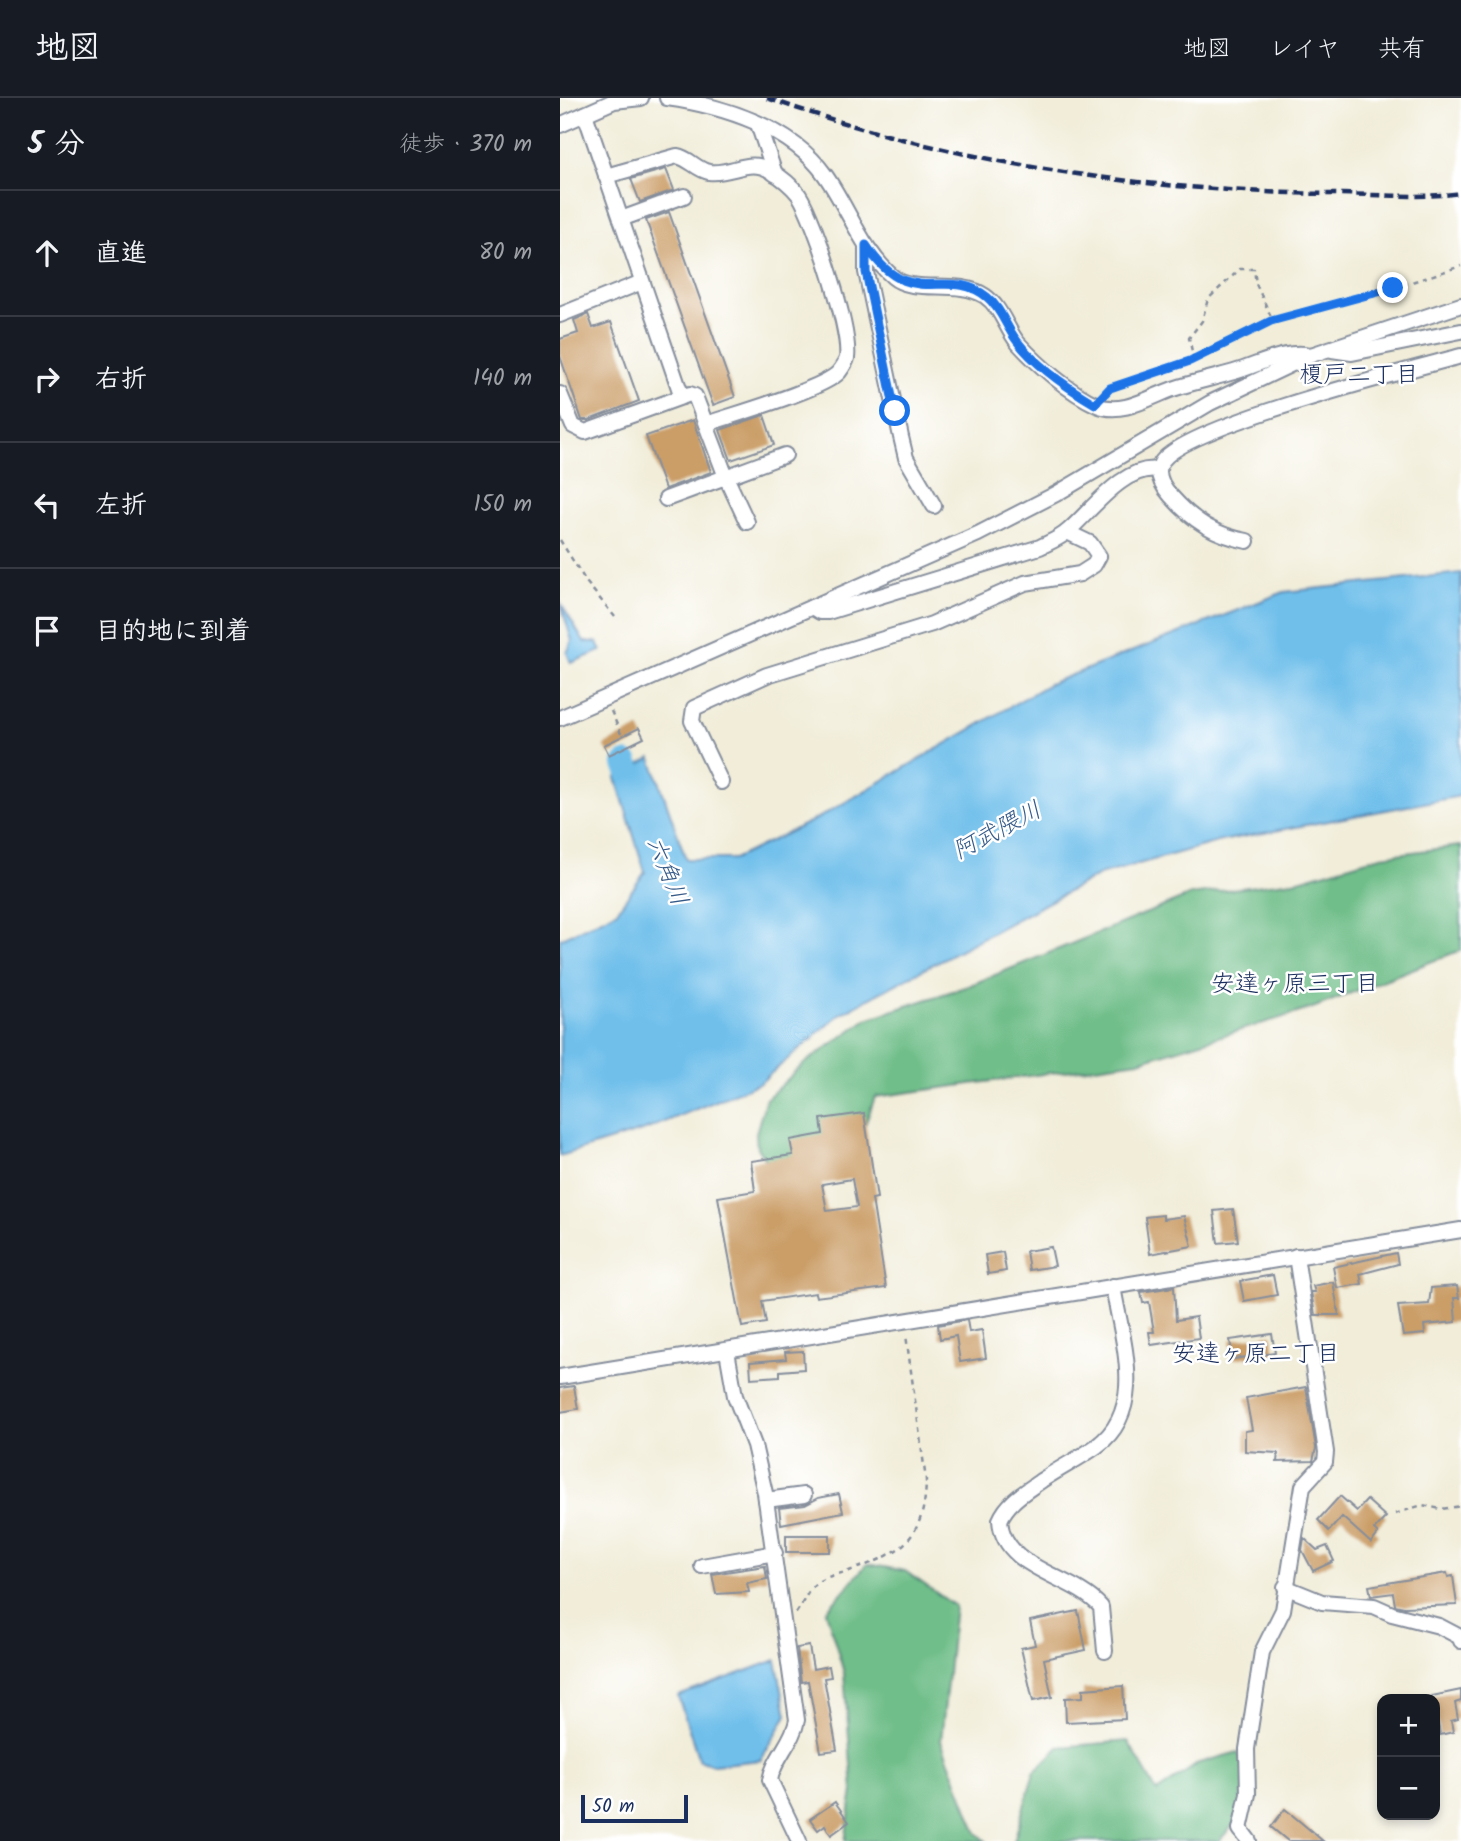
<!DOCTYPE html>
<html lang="ja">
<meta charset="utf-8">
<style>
:root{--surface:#171b24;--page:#20242c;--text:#f1f3f6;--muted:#9ea1a6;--line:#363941}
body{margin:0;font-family:Kalam,"Klee One",sans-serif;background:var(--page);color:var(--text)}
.controls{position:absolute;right:21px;bottom:21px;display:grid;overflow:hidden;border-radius:14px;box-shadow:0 4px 10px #0003}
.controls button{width:63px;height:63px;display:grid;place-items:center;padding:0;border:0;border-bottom:2px solid var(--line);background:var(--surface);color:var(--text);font:35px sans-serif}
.scale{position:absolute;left:21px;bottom:18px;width:107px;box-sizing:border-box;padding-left:7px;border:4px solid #1b2f5e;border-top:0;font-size:19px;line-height:24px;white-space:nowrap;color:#1b2f5e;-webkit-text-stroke:5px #fff;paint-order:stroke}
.stop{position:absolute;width:21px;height:21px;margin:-16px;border:5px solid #1a73e8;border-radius:50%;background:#fff}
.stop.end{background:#1a73e8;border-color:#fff;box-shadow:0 2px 7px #0008}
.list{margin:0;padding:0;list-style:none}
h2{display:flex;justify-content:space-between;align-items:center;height:91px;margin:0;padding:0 28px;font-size:30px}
h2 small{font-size:23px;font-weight:400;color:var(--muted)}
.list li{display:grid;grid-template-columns:46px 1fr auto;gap:21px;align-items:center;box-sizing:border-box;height:126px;padding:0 28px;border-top:2px solid var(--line)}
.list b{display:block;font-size:26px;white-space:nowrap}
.list em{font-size:23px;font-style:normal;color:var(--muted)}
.icon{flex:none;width:38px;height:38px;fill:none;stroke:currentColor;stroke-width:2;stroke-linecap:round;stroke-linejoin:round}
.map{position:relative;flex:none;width:901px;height:1743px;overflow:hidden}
header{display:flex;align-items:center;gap:42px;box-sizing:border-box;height:98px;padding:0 35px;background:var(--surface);border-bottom:2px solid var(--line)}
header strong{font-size:33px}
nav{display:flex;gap:38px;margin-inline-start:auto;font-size:24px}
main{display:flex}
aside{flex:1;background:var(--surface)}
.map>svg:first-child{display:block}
</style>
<header>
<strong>地図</strong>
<nav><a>地図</a><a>レイヤ</a><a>共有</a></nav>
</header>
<main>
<aside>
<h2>5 分<small>徒歩 · 370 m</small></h2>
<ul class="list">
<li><svg class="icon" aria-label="ahead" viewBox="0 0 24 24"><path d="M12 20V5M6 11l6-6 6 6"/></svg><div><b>直進</b></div><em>80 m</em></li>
<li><svg class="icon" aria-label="right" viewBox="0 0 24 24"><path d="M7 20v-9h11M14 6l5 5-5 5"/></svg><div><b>右折</b></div><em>140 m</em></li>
<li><svg class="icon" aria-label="left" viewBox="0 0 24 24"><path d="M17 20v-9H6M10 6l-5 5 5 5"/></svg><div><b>左折</b></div><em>150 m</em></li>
<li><svg class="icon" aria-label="arrive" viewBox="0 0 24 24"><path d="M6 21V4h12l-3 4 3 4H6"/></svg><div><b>目的地に到着</b></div></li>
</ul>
</aside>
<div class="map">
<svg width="901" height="1743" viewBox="0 0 901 1743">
<rect width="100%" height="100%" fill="#fff"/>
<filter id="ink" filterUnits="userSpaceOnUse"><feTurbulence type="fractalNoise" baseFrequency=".0143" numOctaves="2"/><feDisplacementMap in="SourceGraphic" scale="14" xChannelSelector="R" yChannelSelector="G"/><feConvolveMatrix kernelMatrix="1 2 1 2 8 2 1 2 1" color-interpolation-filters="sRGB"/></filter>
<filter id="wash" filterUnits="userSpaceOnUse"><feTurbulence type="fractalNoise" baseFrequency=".00686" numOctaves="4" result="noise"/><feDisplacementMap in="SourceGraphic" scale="28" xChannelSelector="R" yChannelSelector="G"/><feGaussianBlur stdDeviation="1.57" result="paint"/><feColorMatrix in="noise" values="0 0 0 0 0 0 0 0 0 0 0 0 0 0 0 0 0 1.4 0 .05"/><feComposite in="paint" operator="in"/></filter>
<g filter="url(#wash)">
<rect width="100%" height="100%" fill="#f1edd9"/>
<g fill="#6fbe89" stroke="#457674" stroke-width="2">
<path d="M901,748V852L750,911L579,963L315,999L291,1066L222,1071L203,1059L197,1050L196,1035L206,1001L245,965L307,921L408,888L631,797L739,782L821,758Z"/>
<path d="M307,1466L345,1473L395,1508L381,1643L417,1735L426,1743H285L293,1693L284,1575L266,1513Z"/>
<path d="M568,1643L597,1694L639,1665L678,1654L698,1699L659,1743H454L474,1674L499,1649Z"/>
</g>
<g fill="#70bfeb" stroke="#4677a4" stroke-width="2">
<path d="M901,475V698L661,743L539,777L280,916L200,985L85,1032L0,1058V841L56,814L85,774L56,680L91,660L126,761H174L258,720L489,586L724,494Z"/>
<path d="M0,504L24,544H37L41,553L11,565L7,555L12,543Z"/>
<path d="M216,1562L227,1617L201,1662L153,1667L139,1662L118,1598Z"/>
</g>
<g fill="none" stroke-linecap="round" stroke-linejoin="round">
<path stroke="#70bfeb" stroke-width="26" d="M66,666L83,706"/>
</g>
<g id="blocks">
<g fill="#cb9e67" fill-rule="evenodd">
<path d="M106,71L114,92L80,104L71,81Z"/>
<path d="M109,114L175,299L153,307L86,122Z"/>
<path d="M28,216L33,230L51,224L79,303L29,322H22L0,258V241L18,235L14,222Z"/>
<path d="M204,317L214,347L171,362L160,332Z"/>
<path d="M133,322L151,374L105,391L86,338Z"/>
<path d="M79,630L84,640L49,657L44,647Z"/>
<path d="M304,1015L317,1100L312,1101L326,1190L256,1199L255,1195L202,1203L206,1225L182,1229L158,1099L195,1093L191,1063L233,1057L230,1042L263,1036L261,1021ZM292,1081L297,1109L267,1113L262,1086Z"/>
<path d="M673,1111L678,1143L658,1145L654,1113Z"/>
<path d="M603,1117V1121L624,1118L632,1148L590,1156L585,1119Z"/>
<path d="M491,1149L495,1168L469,1172L466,1153Z"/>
<path d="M443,1154L446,1173L428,1176L425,1157Z"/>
<path d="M836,1155L838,1166L800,1176L802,1186L777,1190L773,1169Z"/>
<path d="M713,1177L717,1197L684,1203L680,1183Z"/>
<path d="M773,1184L779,1217H755L751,1194H755L753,1188Z"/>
<path d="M897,1188L899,1200H894L896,1224L864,1227L865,1236L843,1238L838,1208L869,1206L871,1190Z"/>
<path d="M614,1189L616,1222L636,1219L639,1240L591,1247L589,1234H594L589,1204L583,1205L581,1194Z"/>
<path d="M407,1222L409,1234L422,1232L426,1260L400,1264L396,1238L380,1241L378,1227Z"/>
<path d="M712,1236L715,1255L673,1261L670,1242Z"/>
<path d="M243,1253L244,1271L220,1273V1278L191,1280L190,1264L226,1261L225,1254Z"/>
<path d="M14,1288L18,1311L0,1314V1290Z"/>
<path d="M746,1289L756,1350L753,1363L717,1364L718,1355L685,1353V1333L692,1332L686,1300Z"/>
<path d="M279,1396L283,1414L221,1426L219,1410L245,1407L258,1400Z"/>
<path d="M780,1398L797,1413L807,1402L826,1419L814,1432L818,1436L811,1445L782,1419L769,1433L758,1422Z"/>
<rect x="226" y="1437" width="44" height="17"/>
<path d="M744,1440L757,1452L767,1448L774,1463L753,1473L742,1452Z"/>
<path d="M205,1468L207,1481L187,1485L189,1494L156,1496L152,1476Z"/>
<path d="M887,1475L888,1479L893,1478L897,1507L844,1509L835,1507L833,1495L811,1498L809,1488Z"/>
<path d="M518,1513L526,1552L484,1561L492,1599L473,1603L461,1550L475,1547L470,1523Z"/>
<path d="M249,1548L253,1571L269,1568L271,1579L264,1580L277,1652L261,1654L248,1583L241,1584L237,1550Z"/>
<path d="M563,1588L565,1621L506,1624L505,1600L523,1599V1591Z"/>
<path d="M901,1592V1603L895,1605L898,1621L891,1623L893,1634L880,1637L878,1625L875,1626L872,1598Z"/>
<path d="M275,1704L289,1724L271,1737L265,1727L258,1732L250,1721Z"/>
<path d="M725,1711L763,1743H728L711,1729Z"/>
</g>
</g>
</g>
<g filter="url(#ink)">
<use href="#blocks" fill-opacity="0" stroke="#868e9c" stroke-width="2"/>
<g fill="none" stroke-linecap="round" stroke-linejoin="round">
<g stroke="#868e9c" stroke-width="18">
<g id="minor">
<path d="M107,0C163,8 231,29 265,77C289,111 301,151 333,179C354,197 398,180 425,198C441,209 446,230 458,245C479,268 509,294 537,307C561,318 590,299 613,291C633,284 654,280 674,274C699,267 725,251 751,257L901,207"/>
<path d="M25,16L122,299"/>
<path d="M198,26L215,76"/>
<path d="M0,27L54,3L81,0"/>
<path d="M46,78L117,58C129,60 137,72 149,74C172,77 189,59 211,73C221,79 232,88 239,97C255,122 291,232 287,260C286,264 282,270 279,274C264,291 172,317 146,326"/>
<path d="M61,121L124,98"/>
<path d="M306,147V174L341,339L346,360L374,408"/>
<path d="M0,217L82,184"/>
<path d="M772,252L792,255L901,233"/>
<path d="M0,296L13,328L25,334L130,296L135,298L166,379L187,424"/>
<path d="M106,401L225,357"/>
<path d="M687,443C655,437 633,423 611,398C603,389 595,377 601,365C620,329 853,271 901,258"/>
<path d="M252,509L260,514H268L480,449C490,444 501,440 509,432C531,413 565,366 598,372"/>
<path d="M0,620L418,436L496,396L650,305L751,257"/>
<path d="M161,684L132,623L134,610L207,577L372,526L465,485L520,476L534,467L539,458L530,445L507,434"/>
<path d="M167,1253L175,1298L194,1347L205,1395L237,1622C233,1644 214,1660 210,1682L239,1743"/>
<path d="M0,1279L901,1132"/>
<path d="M206,1402L244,1397"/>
<path d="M142,1468L215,1455"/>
<path d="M725,1489L762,1504L814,1508L832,1516L879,1528L900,1539L901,1543"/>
<path d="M545,1553L541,1509C512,1476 443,1472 440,1422C448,1403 467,1393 482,1382C500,1370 520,1360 537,1348C588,1310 561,1240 553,1188"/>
<path d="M689,1743L680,1731L688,1696L687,1651L702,1554L723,1512L743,1388L765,1364L766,1354L736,1158"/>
</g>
</g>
<g stroke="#868e9c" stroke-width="2.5" stroke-dasharray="5 5" stroke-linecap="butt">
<path d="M634,262L629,240L642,223L648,201L680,171H694L696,186L713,223"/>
<path d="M543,295L634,262L711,223L818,195L901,168"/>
<path d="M0,442L27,485L55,519"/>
<path d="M51,613L62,638"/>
<path d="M835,1416L862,1407L881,1411L901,1408"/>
<path d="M236,1515C242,1507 247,1494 254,1487C263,1479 278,1476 289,1473C341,1456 365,1441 366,1382L346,1237"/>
</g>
<use href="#minor" stroke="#fff" stroke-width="14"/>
<path stroke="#1b2f5e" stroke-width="4.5" stroke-dasharray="10 5" stroke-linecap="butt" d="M207,0C387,64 578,93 769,96C812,96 858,101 901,95"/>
</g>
</g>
<g fill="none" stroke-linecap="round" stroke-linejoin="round" filter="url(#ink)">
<path stroke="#1a73e8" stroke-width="9" d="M335,313L306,174V147C350,216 386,166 427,199C441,210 446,229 457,243C476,268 508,290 535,306L550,290L630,263L711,223L833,190"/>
</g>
<g text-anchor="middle" stroke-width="5" stroke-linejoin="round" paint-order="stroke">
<g font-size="24" fill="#1b2f5e" stroke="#fff">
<text x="799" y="284">榎戸二丁目</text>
<text x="735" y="893">安達ヶ原三丁目</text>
<text x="696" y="1263">安達ヶ原二丁目</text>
</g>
<g font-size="24" font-style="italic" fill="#355a88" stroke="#fff">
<text transform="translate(437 732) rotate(-28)" y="8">阿武隈川</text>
<text transform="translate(108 773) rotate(68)" y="8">六角川</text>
</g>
</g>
</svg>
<div class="controls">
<button>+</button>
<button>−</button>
</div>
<div class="scale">50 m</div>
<div class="stop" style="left:335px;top:313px"></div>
<div class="stop end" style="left:833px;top:190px"></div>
</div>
</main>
